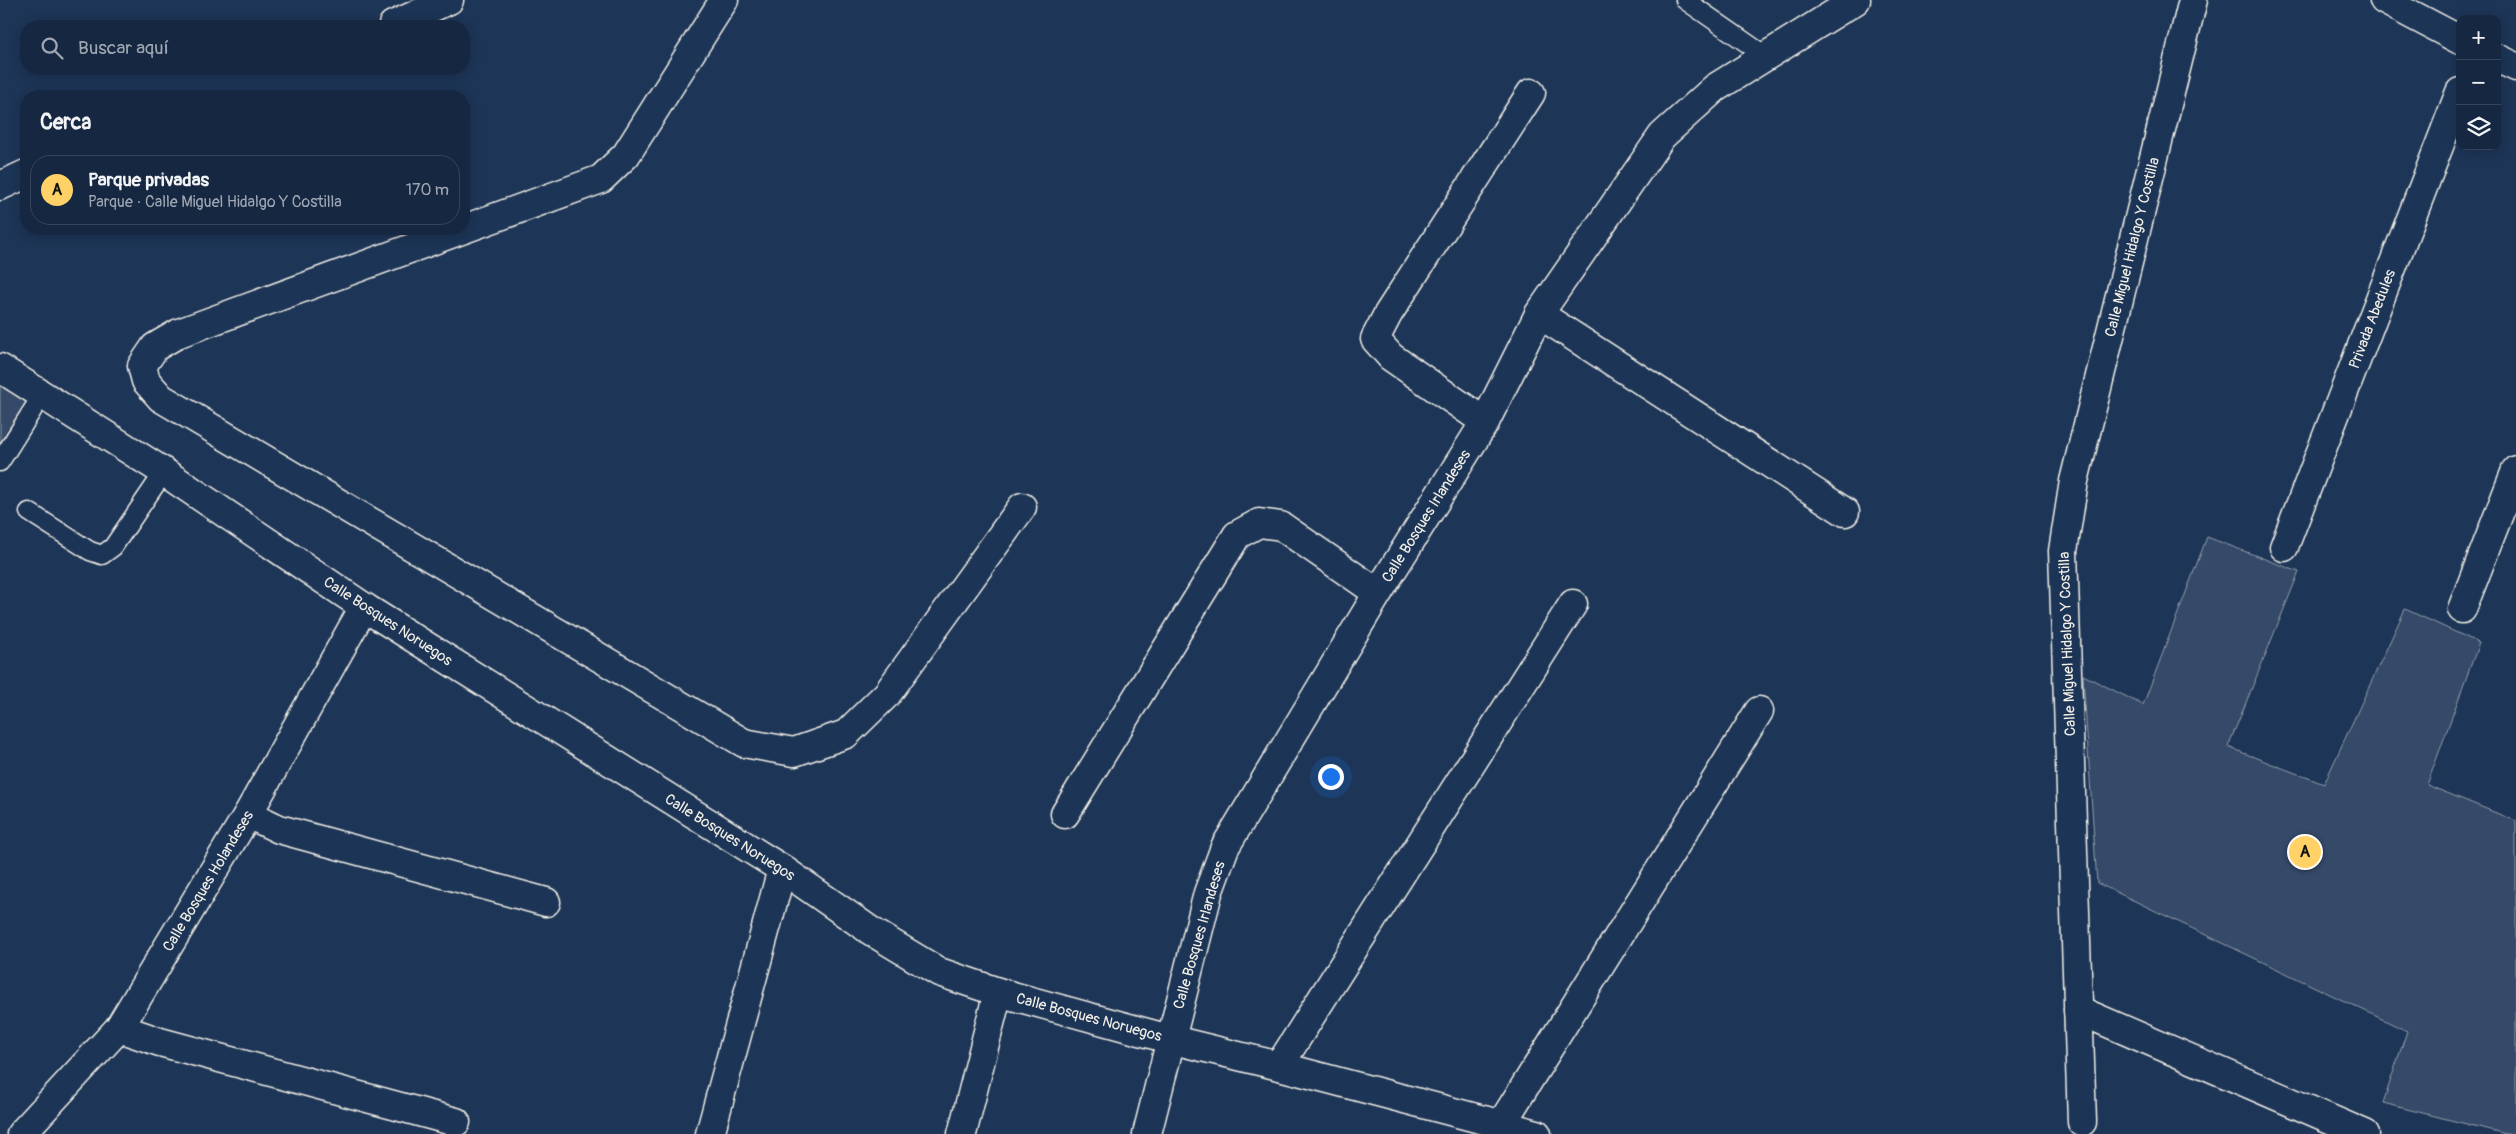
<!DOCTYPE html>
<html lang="es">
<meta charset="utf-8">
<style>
:root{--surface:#162841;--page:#23344c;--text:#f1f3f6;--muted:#9ea6b1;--line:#35445a;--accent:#ffd166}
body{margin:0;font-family:Pangolin,sans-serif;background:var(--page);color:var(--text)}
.controls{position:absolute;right:15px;top:15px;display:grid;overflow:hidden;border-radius:10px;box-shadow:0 2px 12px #0003}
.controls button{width:45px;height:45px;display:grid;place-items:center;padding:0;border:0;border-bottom:1px solid var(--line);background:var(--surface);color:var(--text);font:25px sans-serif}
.you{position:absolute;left:1330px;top:776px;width:18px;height:18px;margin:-12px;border:4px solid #fff;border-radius:50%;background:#1a73e8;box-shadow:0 0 0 8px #1a73e833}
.badge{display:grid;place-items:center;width:32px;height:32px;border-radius:50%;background:var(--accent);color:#111;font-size:16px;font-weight:700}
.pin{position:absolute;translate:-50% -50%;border:2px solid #fff;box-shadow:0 1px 5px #0006}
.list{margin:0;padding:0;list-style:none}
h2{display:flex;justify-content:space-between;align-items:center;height:65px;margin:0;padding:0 20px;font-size:21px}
h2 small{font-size:16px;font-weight:400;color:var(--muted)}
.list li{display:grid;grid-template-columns:32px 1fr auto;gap:15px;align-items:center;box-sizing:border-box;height:70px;margin:0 10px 10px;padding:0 10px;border:1px solid var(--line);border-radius:20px}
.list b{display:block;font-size:19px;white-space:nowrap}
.list p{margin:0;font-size:16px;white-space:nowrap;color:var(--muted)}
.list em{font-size:16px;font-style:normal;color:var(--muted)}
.icon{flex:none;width:28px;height:28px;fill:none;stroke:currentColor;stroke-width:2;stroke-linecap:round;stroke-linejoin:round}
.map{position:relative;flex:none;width:2516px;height:1134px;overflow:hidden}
.search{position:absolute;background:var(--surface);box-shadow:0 2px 12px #0003;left:20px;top:20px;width:450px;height:55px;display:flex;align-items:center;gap:12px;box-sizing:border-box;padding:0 18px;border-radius:20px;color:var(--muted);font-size:19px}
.panel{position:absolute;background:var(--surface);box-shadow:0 2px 12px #0003;left:20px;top:90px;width:450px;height:145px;border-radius:20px}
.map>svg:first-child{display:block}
</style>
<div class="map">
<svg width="2516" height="1134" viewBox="0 0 2516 1134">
<rect width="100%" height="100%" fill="#1d3557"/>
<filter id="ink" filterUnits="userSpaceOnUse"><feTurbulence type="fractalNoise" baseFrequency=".02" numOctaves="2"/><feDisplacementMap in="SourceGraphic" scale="10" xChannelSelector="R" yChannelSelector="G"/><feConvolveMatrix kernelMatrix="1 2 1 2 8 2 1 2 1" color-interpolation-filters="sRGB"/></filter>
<g filter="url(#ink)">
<g fill="#354a67" stroke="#949ea8">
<path d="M0,368L42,395L0,462Z"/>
<path d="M2207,537L2299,572L2228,747L2324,784L2405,609L2479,643L2427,785L2516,821V1134H2506L2383,1103L2407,1031L2097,883L2083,675L2143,705Z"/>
</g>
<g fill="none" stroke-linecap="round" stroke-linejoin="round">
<g stroke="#f4f1e8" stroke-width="21">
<g id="service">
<path d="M1685,0L1767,57"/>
<path d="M0,462L42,395"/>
<path d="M29,512L90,551L102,555L113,547L164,472"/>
</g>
</g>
<g stroke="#f4f1e8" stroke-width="31">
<g id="minor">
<path d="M724,0L626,155L601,179L179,333L155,347L142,366L146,381L161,398L744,743L794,752L846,734L887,694L1022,507"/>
<path d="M393,25L449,0"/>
<path d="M0,186L26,174"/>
<path d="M1539,314L1845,512"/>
<path d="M0,368L164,472L364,607L782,869L871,931L939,972L998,992L1169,1039L1279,1066L1537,1134"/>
<path d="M1485,422L1391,357L1375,339L1388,314L1531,93"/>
<path d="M2284,547L2460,92"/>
<path d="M2462,609L2516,470"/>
<path d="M248,814L279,829L546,902"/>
<path d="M1065,814L1237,535L1259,523L1281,526L1378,593"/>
<path d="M2078,1010L2365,1134"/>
<path d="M119,1028L160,1042L456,1122"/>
<path d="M1279,1066L1573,604"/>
<path d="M2082,1122L2063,551L2074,481L2193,0"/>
<path d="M1502,1123L1759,711"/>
<path d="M21,1134L119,1028L248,814L364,607"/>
<path d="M710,1134L782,869"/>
<path d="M962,1134L998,992"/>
<path d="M1147,1134L1208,893L1225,847L1378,593L1485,422L1539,314L1662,136L1715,88L1856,0"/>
</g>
</g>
<g stroke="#f4f1e8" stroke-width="31">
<g id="tertiary">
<path d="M2384,0L2460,40"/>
<path d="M2497,58L2516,67"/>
</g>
</g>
<use href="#service" stroke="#1d3557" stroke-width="18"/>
<use href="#minor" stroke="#1d3557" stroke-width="28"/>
<use href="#tertiary" stroke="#1d3557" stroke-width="28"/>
</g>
</g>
<g text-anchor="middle" stroke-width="4" stroke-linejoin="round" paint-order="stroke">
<g font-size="15" fill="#f4f1e8" stroke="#1d3557">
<text transform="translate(2132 247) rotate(-76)" y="5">Calle Miguel Hidalgo Y Costilla</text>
<text transform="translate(2372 319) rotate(-69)" y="5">Privada Abedules</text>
<text transform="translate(1426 516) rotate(-58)" y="5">Calle Bosques Irlandeses</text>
<text transform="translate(388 621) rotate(33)" y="5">Calle Bosques Noruegos</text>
<text transform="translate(2067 644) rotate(-92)" y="5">Calle Miguel Hidalgo Y Costilla</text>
<text transform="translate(730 837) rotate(32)" y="5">Calle Bosques Noruegos</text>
<text transform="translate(208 881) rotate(-59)" y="5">Calle Bosques Holandeses</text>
<text transform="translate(1199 935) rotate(-74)" y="5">Calle Bosques Irlandeses</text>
<text transform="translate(1089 1017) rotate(15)" y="5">Calle Bosques Noruegos</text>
</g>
</g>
</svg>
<div class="controls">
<button>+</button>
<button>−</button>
<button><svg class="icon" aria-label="layers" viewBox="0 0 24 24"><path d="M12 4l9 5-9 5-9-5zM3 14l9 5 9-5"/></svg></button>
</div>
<div class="you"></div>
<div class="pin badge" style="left:2305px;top:852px">A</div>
<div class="search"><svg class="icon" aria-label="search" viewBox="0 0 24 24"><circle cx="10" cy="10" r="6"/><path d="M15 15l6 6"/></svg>Buscar aquí</div>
<section class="panel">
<h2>Cerca<small></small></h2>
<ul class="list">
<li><span class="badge">A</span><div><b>Parque privadas</b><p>Parque · Calle Miguel Hidalgo Y Costilla</p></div><em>170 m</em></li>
</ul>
</section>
</div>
